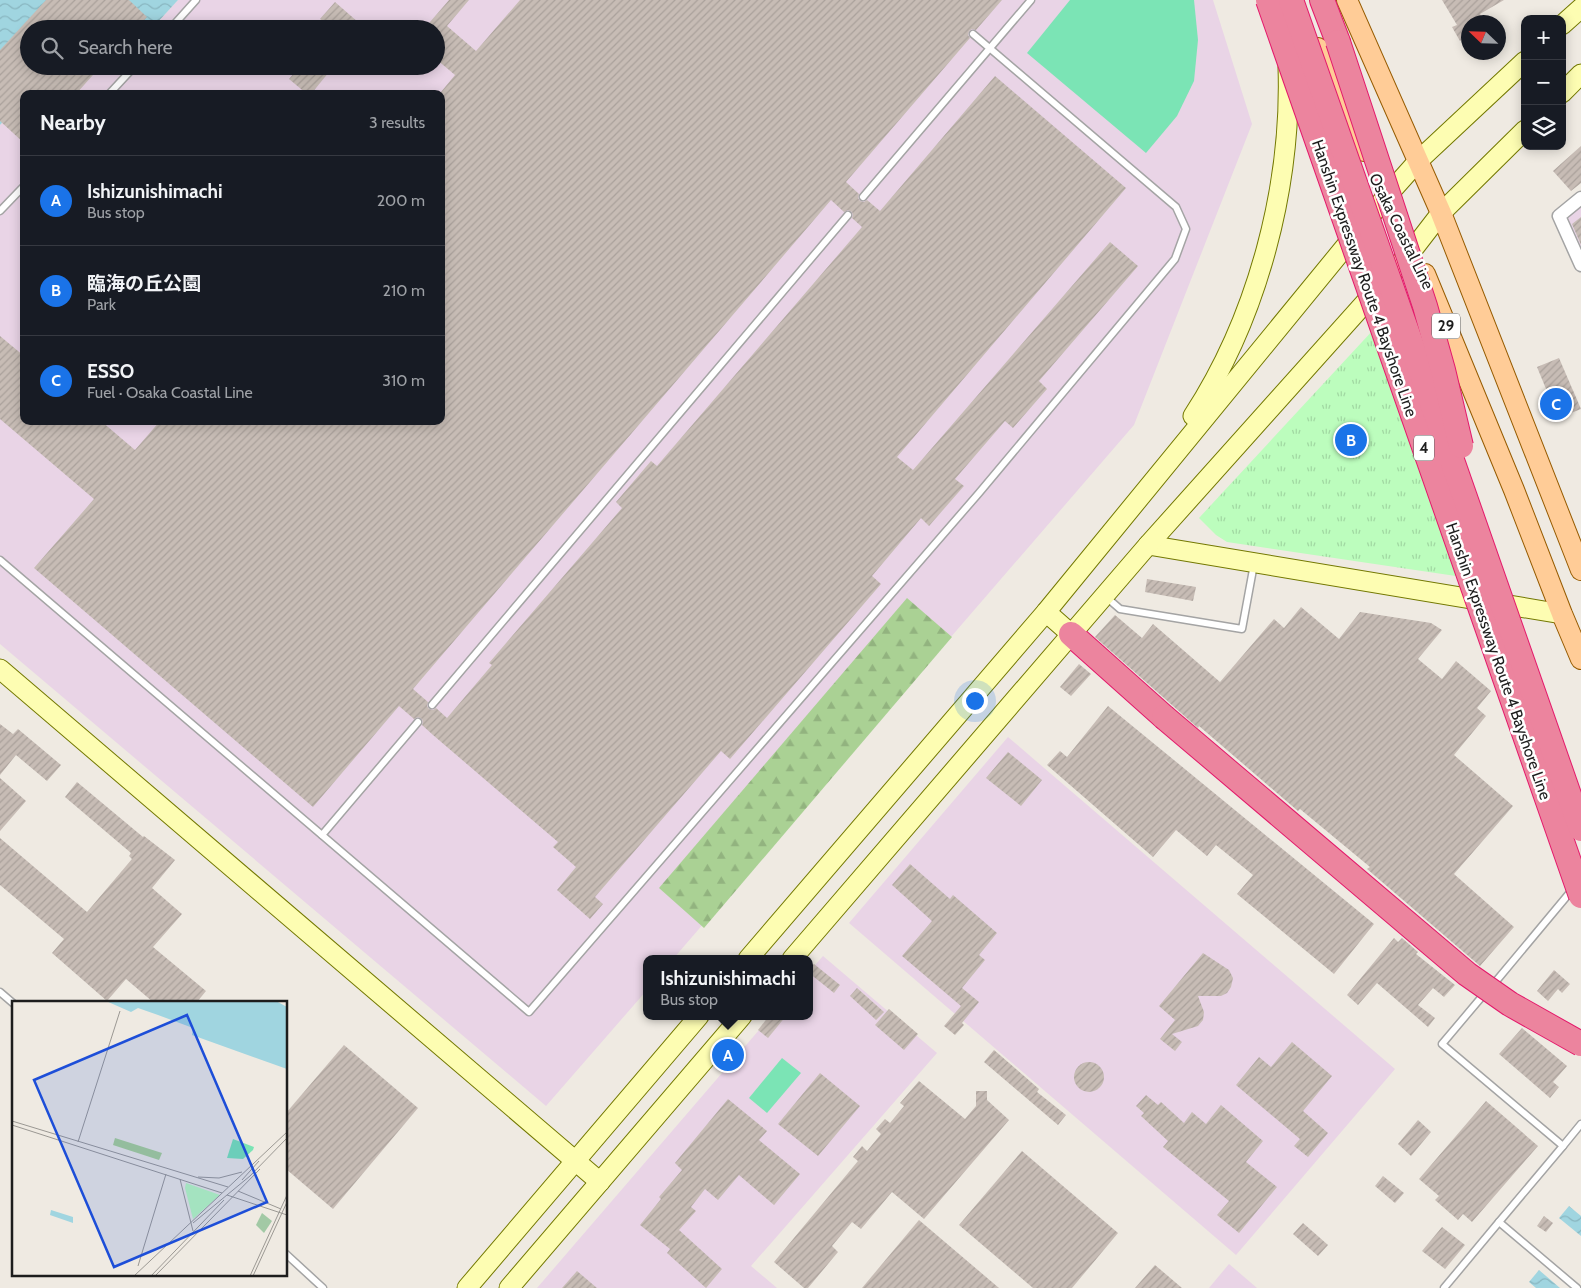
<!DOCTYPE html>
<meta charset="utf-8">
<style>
:root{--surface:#171b24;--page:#20242c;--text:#f1f3f6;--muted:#9ea1a6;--line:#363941;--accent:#1a73e8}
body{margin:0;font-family:Cabin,"Noto Sans JP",sans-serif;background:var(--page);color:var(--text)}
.controls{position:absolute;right:15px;top:15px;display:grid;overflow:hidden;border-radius:10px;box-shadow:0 2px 12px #0003}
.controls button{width:45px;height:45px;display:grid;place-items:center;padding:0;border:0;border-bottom:1px solid var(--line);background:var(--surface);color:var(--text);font:25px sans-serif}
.compass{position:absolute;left:1461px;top:15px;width:45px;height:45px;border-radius:50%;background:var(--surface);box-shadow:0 2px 12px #0003;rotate:293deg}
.you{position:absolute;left:974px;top:700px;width:18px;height:18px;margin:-12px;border:4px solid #fff;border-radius:50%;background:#1a73e8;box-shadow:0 0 0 8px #1a73e833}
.badge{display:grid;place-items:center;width:32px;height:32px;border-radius:50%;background:var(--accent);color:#fff;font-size:16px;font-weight:700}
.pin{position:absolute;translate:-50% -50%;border:2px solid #fff;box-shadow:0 1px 5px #0006}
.popup{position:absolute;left:643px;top:955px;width:170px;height:65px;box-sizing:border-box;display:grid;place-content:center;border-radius:10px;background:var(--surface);filter:drop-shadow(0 1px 4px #0005);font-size:16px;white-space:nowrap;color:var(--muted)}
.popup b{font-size:19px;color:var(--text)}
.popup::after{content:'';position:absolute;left:50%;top:100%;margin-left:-10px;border:10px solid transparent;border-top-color:var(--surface)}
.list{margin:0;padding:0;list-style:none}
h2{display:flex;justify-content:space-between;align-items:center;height:65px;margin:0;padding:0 20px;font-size:21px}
h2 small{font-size:16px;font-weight:400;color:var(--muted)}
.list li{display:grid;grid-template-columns:32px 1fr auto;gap:15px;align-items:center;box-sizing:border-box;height:90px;padding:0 20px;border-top:1px solid var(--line)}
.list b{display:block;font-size:19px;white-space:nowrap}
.list p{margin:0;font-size:16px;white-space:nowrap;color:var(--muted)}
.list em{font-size:16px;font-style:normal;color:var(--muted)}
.icon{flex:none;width:28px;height:28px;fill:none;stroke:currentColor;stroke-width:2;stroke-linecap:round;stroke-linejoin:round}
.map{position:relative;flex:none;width:1581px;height:1288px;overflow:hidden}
.search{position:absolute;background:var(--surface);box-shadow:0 2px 12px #0003;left:20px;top:20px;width:425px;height:55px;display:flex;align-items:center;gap:12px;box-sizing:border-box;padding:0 18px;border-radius:28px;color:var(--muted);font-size:19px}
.panel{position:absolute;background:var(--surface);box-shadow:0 2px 12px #0003;left:20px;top:90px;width:425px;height:335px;border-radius:10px}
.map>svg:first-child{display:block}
</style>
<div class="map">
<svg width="1581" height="1288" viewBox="0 0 1581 1288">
<defs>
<pattern id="forest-firs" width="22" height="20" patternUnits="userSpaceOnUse" patternTransform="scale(1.25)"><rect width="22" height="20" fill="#aad194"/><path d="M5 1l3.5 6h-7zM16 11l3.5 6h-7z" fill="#92b37f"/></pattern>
<pattern id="park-tufts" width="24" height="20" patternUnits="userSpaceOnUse" patternTransform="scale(1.25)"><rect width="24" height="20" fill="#bcfdbd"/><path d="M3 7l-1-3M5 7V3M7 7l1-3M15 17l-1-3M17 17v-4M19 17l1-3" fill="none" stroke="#a1d8a2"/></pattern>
<pattern id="water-waves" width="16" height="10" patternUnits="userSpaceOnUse" patternTransform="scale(1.25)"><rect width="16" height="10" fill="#a0d5e0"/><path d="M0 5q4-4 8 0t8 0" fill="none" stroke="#89b6c0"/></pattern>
<pattern id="building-hatch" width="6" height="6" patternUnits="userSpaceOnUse" patternTransform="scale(1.25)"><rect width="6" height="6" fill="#c7bcb5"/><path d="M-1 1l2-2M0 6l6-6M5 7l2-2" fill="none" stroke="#aaa19b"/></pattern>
</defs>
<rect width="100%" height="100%" fill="#efeae2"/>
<g fill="#e9d4e6">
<path d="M112,0L157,23L178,0H1213L1252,124L1134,425L673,959H647V990L546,1106L0,644V125L24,99V421H441V94H28L53,66H436V29H86Z"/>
<path d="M1581,203V256L1563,218Z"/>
<path d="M1008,737L1395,1069L1236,1255L849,923Z"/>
<path d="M823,956L937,1053L751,1266L777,1288H537L771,1016H809V972Z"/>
<path d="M1229,1264L1257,1288H1209Z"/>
</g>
<path fill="url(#forest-firs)" d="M907,598L952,637L704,928L659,888Z"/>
<path fill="url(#park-tufts)" d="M1387,315L1476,579L1227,542L1216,535L1199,518Z"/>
<g fill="#7be4b5">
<path d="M1070,0H1194L1198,40L1194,81L1177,116L1146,153L1027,53Z"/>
<path d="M782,1058L801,1073L767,1113L749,1098Z"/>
</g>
<g fill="url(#water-waves)">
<path d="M0,0H112L29,29L24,99L0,125Z"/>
<path d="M118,0H178L157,23L150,26L142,22Z"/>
<path d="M1569,1206L1581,1216V1236L1559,1218Z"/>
<path d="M1539,1270L1560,1288H1536L1529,1282Z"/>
</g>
<g fill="url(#building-hatch)" fill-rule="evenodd">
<path d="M46,0H129L147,17L136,29H29V66H101L76,94H24V143L0,121V50Z"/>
<path d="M449,0H469L447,26L476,51L520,0H1002L976,30L972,29L969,31L968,35L970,38L846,182L859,194L858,198L860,201L864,202L867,200L880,211L995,76L1126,188L897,457L913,470L1110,242L1138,266L1039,381L1047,389L1013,428L1005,421L955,479L964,486L929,526L921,518L872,576L881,584L730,759L721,751L595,897L603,904L590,919L557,890L576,867L553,847L558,842L433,735L422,725L423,722L422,719L418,717L414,719L399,706L313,807L34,568L94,499L0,419V336L24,356V421H101L135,450L160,421H441V92L455,75L436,59V29H424ZM831,200L844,212L848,210L852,212L853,215L852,218L862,227L657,466L651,461L616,502L622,508L489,663L492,665L447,718L436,708L433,710L429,709L427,706L428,702L413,689Z"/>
<path d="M1442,0H1504L1480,14L1485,22H1468V45L1465,38L1460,41L1452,27L1457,25Z"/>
<path d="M335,2L366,29H317L323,21L320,19Z"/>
<path d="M300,66H334L311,94H307L289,79Z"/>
<path d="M1581,146V183L1571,191L1553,171Z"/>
<path d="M1581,217V245L1572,224Z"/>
<path d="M1559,358L1581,409L1558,418L1537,367Z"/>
<path d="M1147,579L1196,587L1193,601L1145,592Z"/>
<path d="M1301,607L1339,639L1360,612L1431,623L1442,630L1418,659L1442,679L1456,661L1491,691L1477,708L1486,716L1454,755L1513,806L1454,874L1514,927L1480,966L1367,869L1370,867L1300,809L1298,811L1199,726L1198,728L1095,637L1115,615L1142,638L1153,624L1220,682L1274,619L1284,628Z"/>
<path d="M1079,664L1091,674L1071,696L1060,687Z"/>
<path d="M1108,706L1374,924L1334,974L1237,894L1253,875L1216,845L1207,856L1176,830L1153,857L1047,765L1060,751L1067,757Z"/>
<path d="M0,724L13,734L18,729L61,765L47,781L16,755L0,775Z"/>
<path d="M1008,752L1042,780L1021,806L986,778Z"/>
<path d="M0,778L26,801L0,831Z"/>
<path d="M77,782L143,837L144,836L175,860L152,888L182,914L153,947L206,991L197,1002H153L126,979L107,1001L52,953L64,939L0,885V838L87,912L132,859L129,856L131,853L65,797Z"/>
<path d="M910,864L950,899L953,895L997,933L979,955L985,960L962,988L979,1002L962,1023L964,1025L955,1035L944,1026L961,1006L902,956L932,921L892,885Z"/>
<path d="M1394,938L1398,942L1402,938L1418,952L1416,954L1455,985L1444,997L1433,988L1418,1005L1435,1018L1428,1027L1377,983L1358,1005L1347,995Z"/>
<path d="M1203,953L1229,970L1233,978L1231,987L1227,993L1221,996H1198L1204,1012L1203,1020L1198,1026L1172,1034L1182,1042L1175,1051L1160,1039L1175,1020L1159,1006Z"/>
<path d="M814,964L840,985L834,993L809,973V969Z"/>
<path d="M1554,970L1570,984L1562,993L1558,989L1548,1001L1537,991Z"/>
<path d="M857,988L884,1012L876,1020L850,996Z"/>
<path d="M889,1009L918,1034L904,1050L875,1025Z"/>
<path d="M769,1016H786L768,1038L758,1030Z"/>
<path d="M1522,1028L1567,1066L1553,1082L1559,1087L1550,1098L1499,1054Z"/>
<path d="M1292,1042L1332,1076L1303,1111L1328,1133L1308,1157L1294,1146L1300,1139L1236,1085L1259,1057L1271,1067Z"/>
<path d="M344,1045L418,1108L333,1209L286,1169V1113Z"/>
<path d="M994,1050L1039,1089L1037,1092L1066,1115L1058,1125L984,1062Z"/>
<circle cx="1089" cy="1077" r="15"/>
<path d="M820,1073L860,1106L818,1156L778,1124Z"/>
<path d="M919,1081L965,1119L976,1106V1091H987V1100L1009,1120L924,1219L892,1192L861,1229L852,1222L832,1246L838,1252L808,1288H804L774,1262L858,1161L853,1157L862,1146L867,1151L881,1134L876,1129L885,1119L890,1123L904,1106L900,1103Z"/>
<path d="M1146,1095L1158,1105L1161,1102L1184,1123L1192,1112L1206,1124L1221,1105L1263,1141L1246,1162L1277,1187L1239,1233L1217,1215L1229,1201L1163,1147L1168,1141L1141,1116L1144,1113L1136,1106Z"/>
<path d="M728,1099L767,1131L759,1140L800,1174L774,1205L739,1175L718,1200L705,1189L691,1207L696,1211L679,1230L722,1269L706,1288L667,1253L670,1249L640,1225L661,1199L659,1197L682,1170L675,1163Z"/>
<path d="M1486,1101L1538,1146L1472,1222L1463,1214L1458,1220L1435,1200L1439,1196L1419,1179Z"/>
<path d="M1418,1120L1431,1132L1411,1156L1398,1144Z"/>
<path d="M1022,1151L1118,1233L1072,1288H1033L959,1225Z"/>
<path d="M1383,1176L1404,1193L1395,1203L1375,1186Z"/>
<path d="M1544,1216L1553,1223L1546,1232L1537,1226Z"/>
<path d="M919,1220L999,1288H862Z"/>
<path d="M1303,1223L1328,1245L1318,1256L1293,1234Z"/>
<path d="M1442,1227L1465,1245L1445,1269L1422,1251Z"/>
<path d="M1155,1265L1182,1288H1135Z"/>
<path d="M577,1271L597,1288H562Z"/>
</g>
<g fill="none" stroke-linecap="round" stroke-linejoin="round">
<g stroke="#a4a4a4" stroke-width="9">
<g id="lane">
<path d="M170,29L196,0"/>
<path d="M109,94L135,66"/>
<path d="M863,197L1031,0"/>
<path d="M0,211L24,186"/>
<path d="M0,560L529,1012L979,493L1175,259L1186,229L1176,207L973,34"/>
<path d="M1105,596L1120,609L1242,629L1254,564"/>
<path d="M432,705L848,215"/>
<path d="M322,835L418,722"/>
<path d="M1492,986L1572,890"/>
<path d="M0,992L14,1004"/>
<path d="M1485,993L1442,1044L1563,1146L1499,1222L1577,1288"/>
<path d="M1563,1146L1581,1124"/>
<path d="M286,1254L323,1288"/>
<path d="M1444,1288L1499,1222"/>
</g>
</g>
<g stroke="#a4a4a4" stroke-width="15">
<path id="street" d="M1581,198L1559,216L1581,265"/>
</g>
<g stroke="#737800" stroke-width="21">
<g id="secondary">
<path d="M1562,25L1581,8"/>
<path d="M1562,93L1581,74"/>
<path d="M1193,416C1258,316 1292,186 1288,67"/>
<path d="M1148,545L1562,614"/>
<path d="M1046,612L1071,634"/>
<path d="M0,669L600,1182"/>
<path d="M748,959L1046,612L1385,198L1418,161L1525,61"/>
<path d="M792,959L1148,545L1414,248L1441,213L1525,130"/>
<path d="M467,1288L699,1016"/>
<path d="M509,1288L742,1016"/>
</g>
</g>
<g stroke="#965b00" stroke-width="22">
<g id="primary">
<path d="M1347,0L1441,213L1581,570"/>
<path d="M1318,48L1364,151"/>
<path d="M1425,274L1514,490L1562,614L1581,659"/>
</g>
</g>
<g stroke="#e4196b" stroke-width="26">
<g id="highway">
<path d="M1322,0L1338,42"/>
<path d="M1071,634L1164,717"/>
</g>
</g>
<use href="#lane" stroke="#fff" stroke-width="6"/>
<use href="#street" stroke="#fff" stroke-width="12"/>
<use href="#secondary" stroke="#fdfdb2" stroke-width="19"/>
<use href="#primary" stroke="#ffcc97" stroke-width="20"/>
<use href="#highway" stroke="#ec849e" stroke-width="24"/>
<g stroke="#e4196b" stroke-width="26" stroke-linecap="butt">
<g id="highway-bridge">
<path d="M1268,0L1581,896"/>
<path d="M1291,0L1581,829"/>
<path d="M1338,42L1425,306L1443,370L1461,446"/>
<path d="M1164,717L1467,974L1510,1004L1581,1044"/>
</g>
</g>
<use href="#highway-bridge" stroke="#ec849e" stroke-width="24"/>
</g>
<g text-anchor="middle" stroke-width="5" stroke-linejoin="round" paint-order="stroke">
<g fill="#fff" stroke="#616161" stroke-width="1">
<rect x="1432" y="313.5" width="28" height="25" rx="4"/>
<rect x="1414" y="435.5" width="20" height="25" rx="4"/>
</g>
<g font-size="15" font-weight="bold" fill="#1d1d1d">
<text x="1446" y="331">29</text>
<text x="1424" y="453">4</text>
</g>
<g font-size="16" fill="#1d1d1d" stroke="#fff">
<text transform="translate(1402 231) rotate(64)" y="6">Osaka Coastal Line</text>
<text transform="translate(1365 278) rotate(71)" y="6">Hanshin Expressway Route 4 Bayshore Line</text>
<text transform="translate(1499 661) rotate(71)" y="6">Hanshin Expressway Route 4 Bayshore Line</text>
</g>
</g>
<g transform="translate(12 1001)">
<rect width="275" height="275" fill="#efeae2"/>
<path d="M103,137L150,152L147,159L101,144Z" fill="#aad194"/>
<path d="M250,212L260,220L252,232L244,224Z" fill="#a2c9a5"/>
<path d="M174,182L208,194L181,218L173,187Z" fill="#bcfdbd"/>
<path d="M221,138L242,146L241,149L231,158L215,157Z" fill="#7be4b5"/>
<path d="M94,0H264L275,6V68L180,34L181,27L146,14L126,7L119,11ZM39,209L61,216V222L38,214Z" fill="#a0d5e0"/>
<path fill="none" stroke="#9b9893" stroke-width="1" d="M0,120L216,186M0,124L210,192M66,141L108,10M186,176L207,177L230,171M168,178L181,230M230,179L247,160M226,190L269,208M215,194L275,214M181,222L238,175L275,137M126,265L154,173M122,275L275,131M139,275L212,199M143,275L248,168M238,275L275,194M241,275L275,201"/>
<path fill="#1d4ed8" fill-opacity="0.15" stroke="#1d4ed8" stroke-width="2.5" d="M175,14L255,201L102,266L22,79Z"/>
<rect width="275" height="275" fill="none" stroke="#1d1d1d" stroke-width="2.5"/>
</g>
</svg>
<div class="controls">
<button>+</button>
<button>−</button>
<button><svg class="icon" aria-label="layers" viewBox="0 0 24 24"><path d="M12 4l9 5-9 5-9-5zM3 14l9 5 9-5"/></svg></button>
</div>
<svg class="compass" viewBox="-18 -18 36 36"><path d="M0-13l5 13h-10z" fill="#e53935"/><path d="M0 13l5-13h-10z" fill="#9ea1a6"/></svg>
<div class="you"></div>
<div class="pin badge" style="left:728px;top:1055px">A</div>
<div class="popup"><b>Ishizunishimachi</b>Bus stop</div>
<div class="pin badge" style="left:1351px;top:440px">B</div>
<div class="pin badge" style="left:1556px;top:404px">C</div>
<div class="search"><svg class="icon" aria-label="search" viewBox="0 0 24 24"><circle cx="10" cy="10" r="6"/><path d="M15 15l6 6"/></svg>Search here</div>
<section class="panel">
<h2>Nearby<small>3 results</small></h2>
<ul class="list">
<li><span class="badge">A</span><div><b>Ishizunishimachi</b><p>Bus stop</p></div><em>200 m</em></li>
<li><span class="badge">B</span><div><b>臨海の丘公園</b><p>Park</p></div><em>210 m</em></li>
<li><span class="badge">C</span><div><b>ESSO</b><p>Fuel · Osaka Coastal Line</p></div><em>310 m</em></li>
</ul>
</section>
</div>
